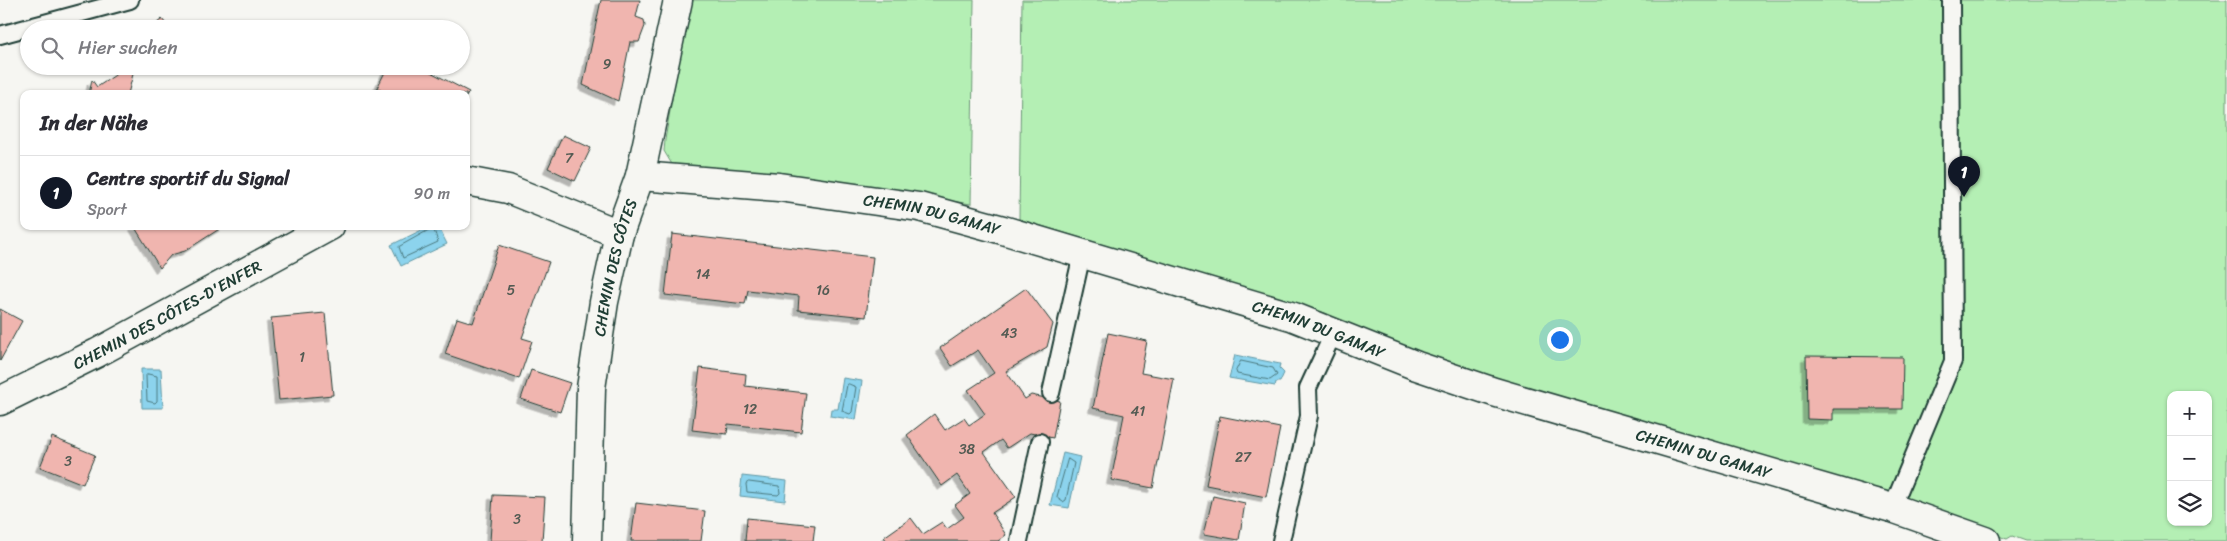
<!DOCTYPE html>
<html lang="de">
<meta charset="utf-8">
<style>
:root{--surface:#fff;--page:#f2f2f3;--text:#2b2b33;--muted:#7c7c81;--line:#e1e1e2;--accent:#111827}
body{margin:0;font-family:Sriracha,sans-serif;background:var(--page);color:var(--text)}
.controls{position:absolute;right:15px;bottom:15px;display:grid;overflow:hidden;border-radius:10px;box-shadow:0 1px 4px #0004}
.controls button{width:45px;height:45px;display:grid;place-items:center;padding:0;border:0;border-bottom:1px solid var(--line);background:var(--surface);color:var(--text);font:25px sans-serif}
.you{position:absolute;left:1559px;top:339px;width:18px;height:18px;margin:-12px;border:4px solid #fff;border-radius:50%;background:#1a73e8;box-shadow:0 0 0 8px #1a73e833}
.badge{display:grid;place-items:center;width:32px;height:32px;border-radius:50%;background:var(--accent);color:#fff;font-size:16px;font-weight:700}
.pin{position:absolute;translate:-50% -41px;filter:drop-shadow(0 1px 2px #0008)}
.pin::after{content:'';position:absolute;top:26px;width:18px;height:15px;background:inherit;clip-path:polygon(0 0,100% 0,50% 100%)}
.list{margin:0;padding:0;list-style:none}
h2{display:flex;justify-content:space-between;align-items:center;height:65px;margin:0;padding:0 20px;font-size:21px}
h2 small{font-size:16px;font-weight:400;color:var(--muted)}
.list li{display:grid;grid-template-columns:32px 1fr auto;gap:15px;align-items:center;box-sizing:border-box;height:75px;padding:0 20px;border-top:1px solid var(--line)}
.list b{display:block;font-size:19px;white-space:nowrap}
.list p{margin:0;font-size:16px;white-space:nowrap;color:var(--muted)}
.list em{font-size:16px;font-style:normal;color:var(--muted)}
.icon{flex:none;width:28px;height:28px;fill:none;stroke:currentColor;stroke-width:2;stroke-linecap:round;stroke-linejoin:round}
.map{position:relative;flex:none;width:2227px;height:541px;overflow:hidden}
.search{position:absolute;background:var(--surface);box-shadow:0 1px 4px #0004;left:20px;top:20px;width:450px;height:55px;display:flex;align-items:center;gap:12px;box-sizing:border-box;padding:0 18px;border-radius:28px;color:var(--muted);font-size:19px}
.panel{position:absolute;background:var(--surface);box-shadow:0 1px 4px #0004;left:20px;top:90px;width:450px;height:140px;border-radius:10px}
.map>svg:first-child{display:block}
</style>
<div class="map">
<svg width="2227" height="541" viewBox="0 0 2227 541">
<defs>
<filter id="shadow"><feDropShadow dx="-4.5" dy="4.5" stdDeviation="0" flood-color="#0004"/></filter>
</defs>
<rect width="100%" height="100%" fill="#f6f6f2"/>
<filter id="ink" filterUnits="userSpaceOnUse"><feTurbulence type="fractalNoise" baseFrequency=".02" numOctaves="2"/><feDisplacementMap in="SourceGraphic" scale="10" xChannelSelector="R" yChannelSelector="G"/><feConvolveMatrix kernelMatrix="1 2 1 2 8 2 1 2 1" color-interpolation-filters="sRGB"/></filter>
<g filter="url(#ink)">
<g fill="#b4efb4" stroke="#6a9674" fill-rule="evenodd">
<path d="M689,0H974L971,204L782,175L673,166L664,151L665,140Z"/>
<path d="M1022,0H2227V541H2026L2012,536L2007,539L1904,501L1702,437L1701,453L1494,392L1325,313L1019,219ZM2171,395H2208V522H2171Z"/>
</g>
<g fill="#8cd3ed" stroke="#6097a3">
<path d="M430,226H438L447,244L401,266L391,245Z"/>
<path d="M1235,355L1280,364L1279,368L1284,373L1280,382H1276L1275,386L1229,378Z"/>
<path d="M141,369H161L163,408H142Z"/>
<path d="M843,378L862,381L856,420L830,416L831,409H838Z"/>
<path d="M1063,453L1080,457L1069,508L1050,505Z"/>
<path d="M742,476L787,481L785,501L740,496Z"/>
</g>
<g fill="none" stroke-linecap="round" stroke-linejoin="round">
<g stroke="#4b797e" stroke-width="1">
<path d="M431,229L434,230L438,242L403,258L399,247Z"/>
<path d="M1241,361L1273,368L1277,375L1270,380L1237,374L1236,371Z"/>
<path d="M148,374L157,376V401L155,403L147,401L146,376Z"/>
<path d="M849,384L856,387L852,412L850,414L842,411L847,385Z"/>
<path d="M1068,459L1074,463L1066,500L1063,502L1057,498Z"/>
<path d="M749,482L779,486L780,493L778,495L747,492L746,484Z"/>
</g>
</g>
<g fill="#f0b5af" stroke="#1f3d34" filter="url(#shadow)">
<path d="M601,0H640L636,17L644,20L645,26L639,42H630L618,101L583,85Z"/>
<path d="M162,19L170,29H152L151,28Z"/>
<path d="M129,66H135L128,94H89L92,80L97,87Z"/>
<path d="M388,66H419L469,92L466,97V94H387L377,88Z"/>
<path d="M563,135L591,148L575,181L548,168Z"/>
<path d="M134,226H224L185,251L171,255L160,268Z"/>
<path d="M672,234L873,257L866,317L798,310L799,296L748,290L745,304L665,295Z"/>
<path d="M499,245L549,262L522,338L532,341L519,379L445,354L457,318L473,323Z"/>
<path d="M1026,288L1053,324L1047,347L1006,371L1025,399L1031,395L1060,401L1053,438L1030,433L1007,448L1001,440L984,452L1016,497L992,513L1006,535L998,541H887L884,537L911,518L923,534L942,522L947,529L964,517L955,505L970,494L957,475L942,486L907,435L934,414L945,430L964,418L969,425L985,414L968,390L994,373L978,350L952,366L940,348Z"/>
<path d="M0,309L22,321L0,361Z"/>
<path d="M325,313L333,395L279,400L271,318Z"/>
<path d="M1108,333L1147,341L1141,373L1174,379L1153,488L1111,480L1124,415L1093,408Z"/>
<path d="M1806,356L1903,357L1902,409H1833V420L1807,419Z"/>
<path d="M700,368L746,374L745,386L806,393L801,432L728,424L727,434L692,430Z"/>
<path d="M531,370L570,383L560,412L521,399Z"/>
<path d="M1220,416L1280,428L1266,497L1206,485Z"/>
<path d="M52,437L95,455L83,484L40,467Z"/>
<path d="M493,495L545,497L542,541H490Z"/>
<path d="M1213,496L1245,503L1239,540L1204,534Z"/>
<path d="M636,503L705,511L701,541H631Z"/>
<path d="M747,518L815,525L813,541H745Z"/>
</g>
<g fill="none" stroke-linecap="round" stroke-linejoin="round">
<g stroke="#1f3d34" stroke-width="20">
<g id="service">
<path d="M0,35L130,0"/>
<path d="M1051,393L1082,254"/>
<path d="M1892,508L1953,361L1951,0"/>
<path d="M1019,541L1040,442"/>
<path d="M1281,541L1309,416L1308,388L1333,334"/>
</g>
</g>
<g stroke="#1f3d34" stroke-width="31">
<g id="minor">
<path id="s1" d="M640,176L779,187L919,207L1003,230L1294,317L1417,366L1494,392L1892,508L1986,541"/>
<path d="M466,181L508,189L619,234"/>
<path id="s2" d="M0,401L97,353L330,226"/>
<path id="s3" d="M587,541L591,388L604,302L619,234L640,176L678,0"/>
</g>
</g>
<use href="#service" stroke="#f6f6f2" stroke-width="16"/>
<use href="#minor" stroke="#f6f6f2" stroke-width="28"/>
</g>
</g>
<g text-anchor="middle" stroke-width="5" stroke-linejoin="round" paint-order="stroke">
<g font-size="14" fill="#535b53">
<text x="607" y="69">9</text>
<text x="569" y="163">7</text>
<text x="703" y="279">14</text>
<text x="511" y="295">5</text>
<text x="823" y="295">16</text>
<text x="1009" y="338">43</text>
<text x="302" y="362">1</text>
<text x="750" y="414">12</text>
<text x="1138" y="416">41</text>
<text x="967" y="454">38</text>
<text x="1243" y="462">27</text>
<text x="68" y="466">3</text>
<text x="517" y="524">3</text>
</g>
<g font-size="16" fill="#1f3d34" stroke="#f6f6f2">
<text dy="6" stroke="none"><textPath href="#s1" startOffset="295">CHEMIN DU GAMAY</textPath></text>
<text dy="6" stroke="none"><textPath href="#s3" startOffset="276">CHEMIN DES CÔTES</textPath></text>
<text dy="6" stroke="none"><textPath href="#s2" startOffset="188">CHEMIN DES CÔTES-D'ENFER</textPath></text>
<text dy="6" stroke="none"><textPath href="#s1" startOffset="699">CHEMIN DU GAMAY</textPath></text>
<text dy="6" stroke="none"><textPath href="#s1" startOffset="1104">CHEMIN DU GAMAY</textPath></text>
</g>
</g>
</svg>
<div class="controls">
<button>+</button>
<button>−</button>
<button><svg class="icon" aria-label="layers" viewBox="0 0 24 24"><path d="M12 4l9 5-9 5-9-5zM3 14l9 5 9-5"/></svg></button>
</div>
<div class="you"></div>
<div class="pin badge" style="left:1964px;top:197px">1</div>
<div class="search"><svg class="icon" aria-label="search" viewBox="0 0 24 24"><circle cx="10" cy="10" r="6"/><path d="M15 15l6 6"/></svg>Hier suchen</div>
<section class="panel">
<h2>In der Nähe<small></small></h2>
<ul class="list">
<li><span class="badge">1</span><div><b>Centre sportif du Signal</b><p>Sport</p></div><em>90 m</em></li>
</ul>
</section>
</div>
